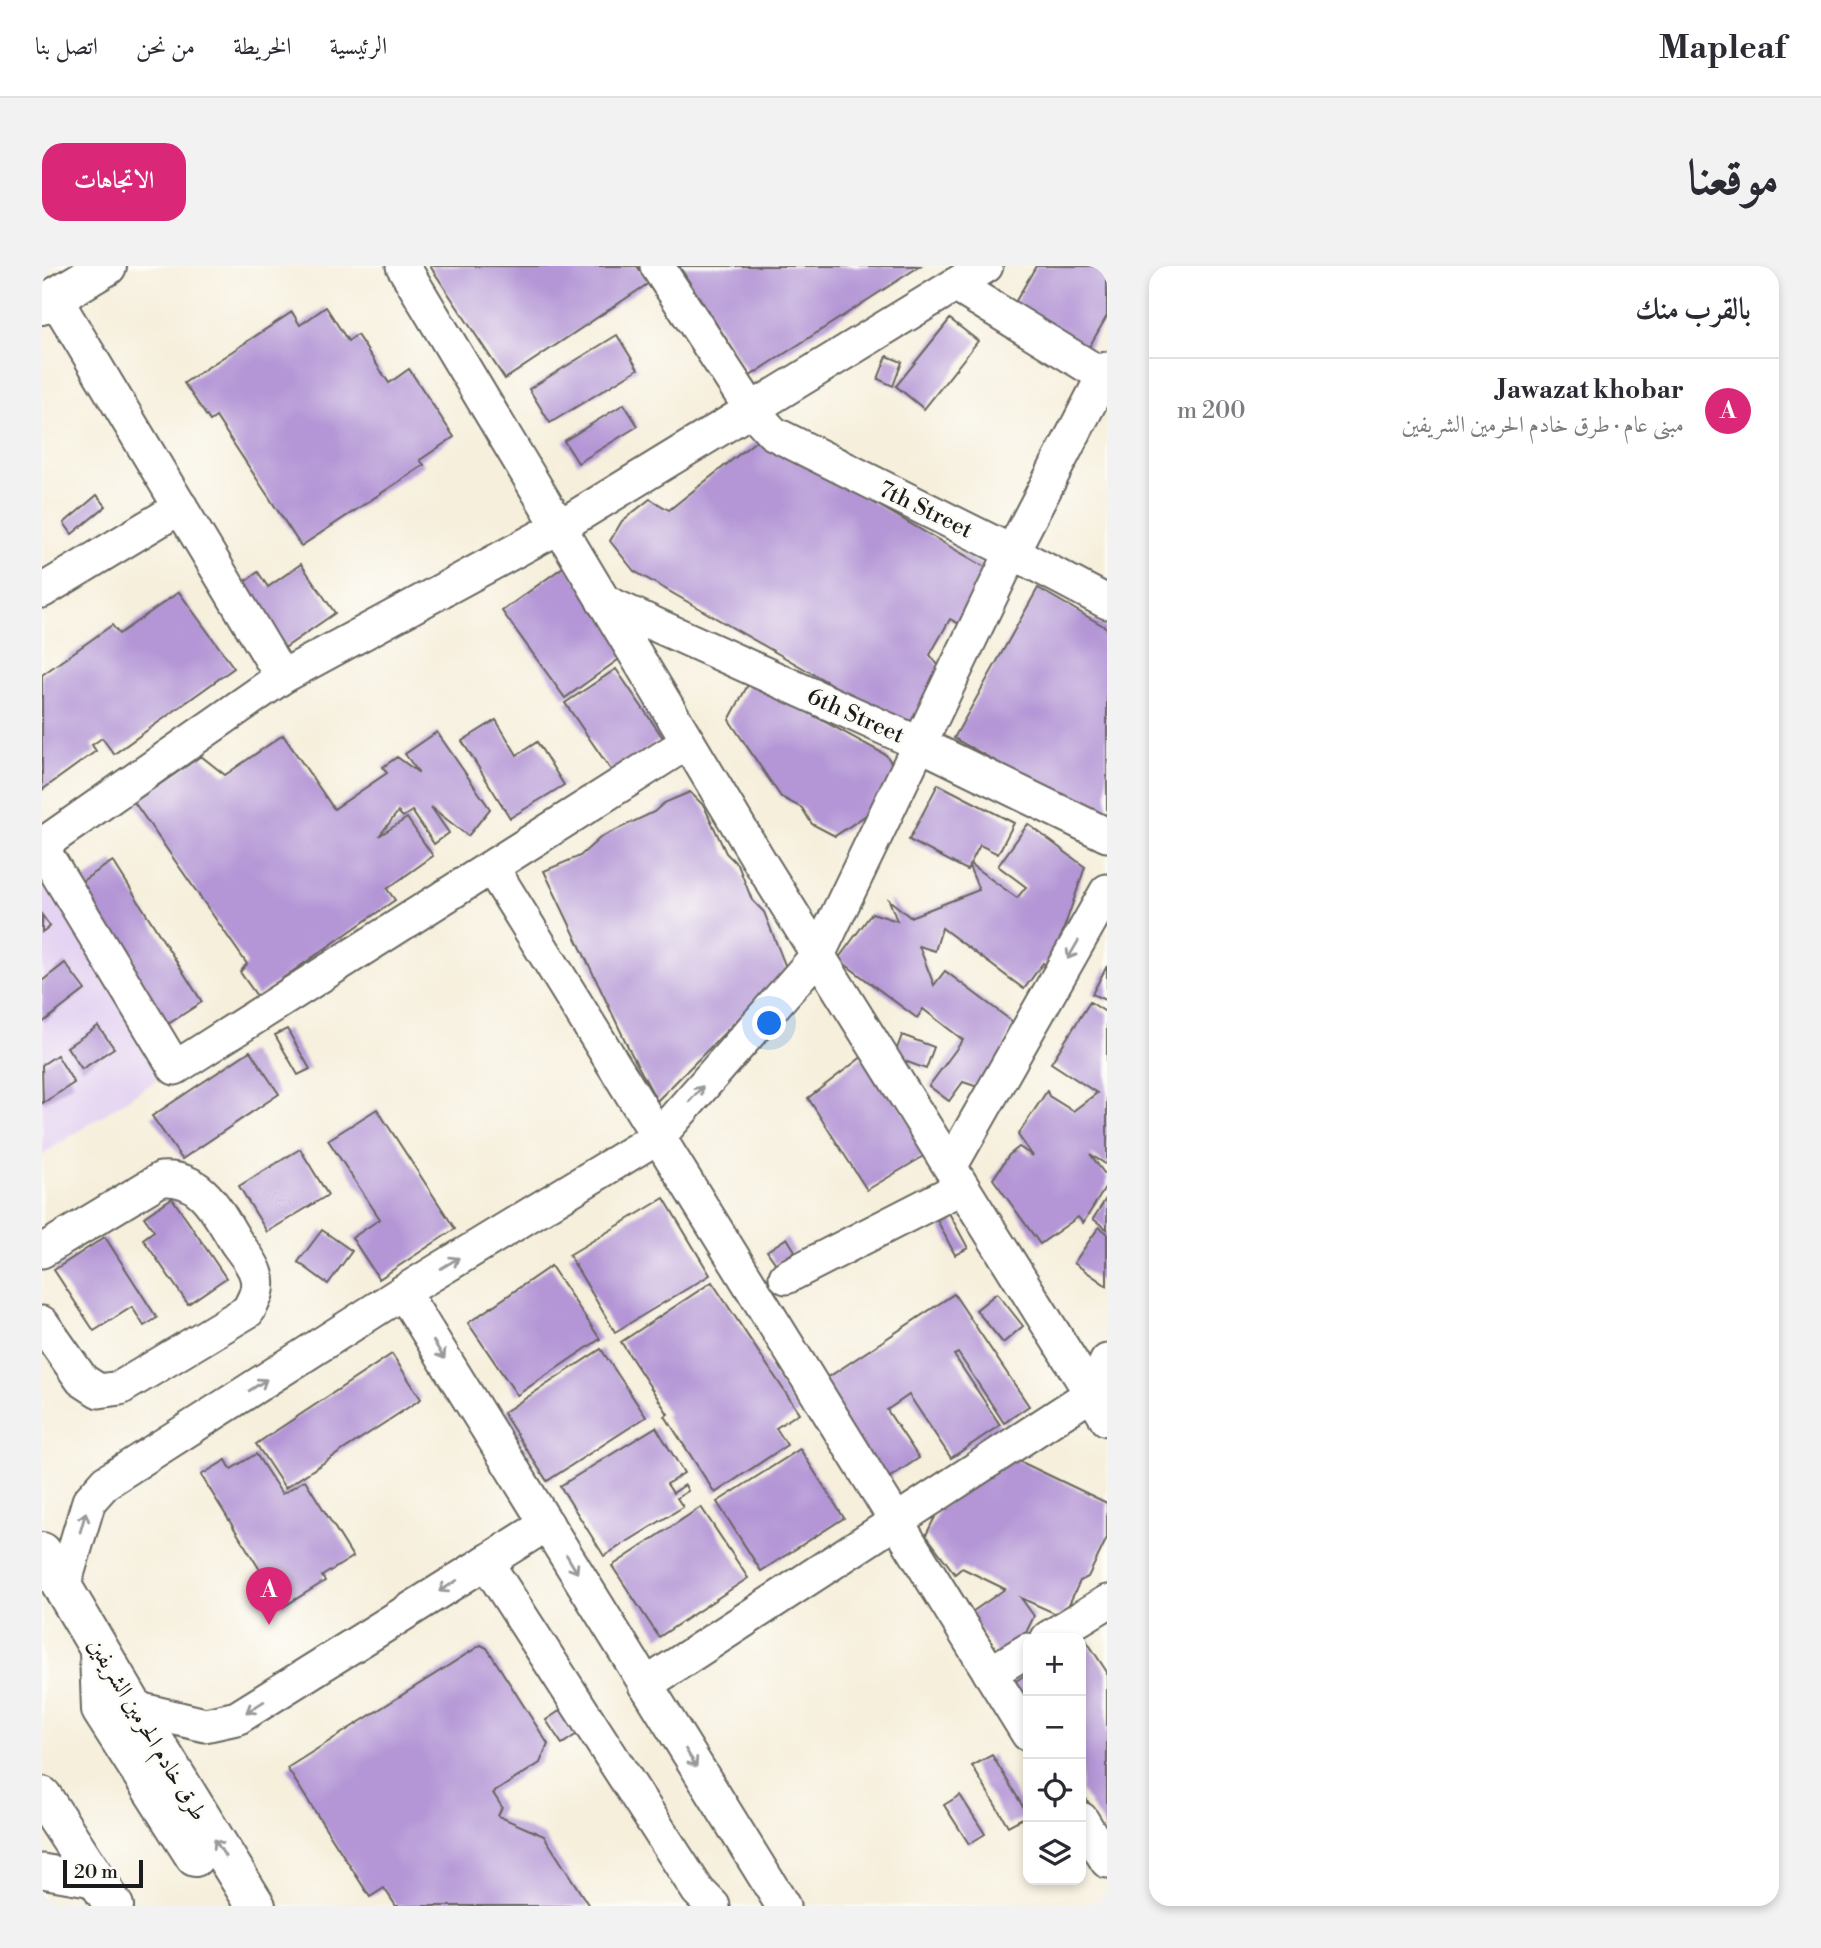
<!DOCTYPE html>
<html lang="ar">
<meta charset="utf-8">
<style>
:root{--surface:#fff;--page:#f2f2f3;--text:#2b2b33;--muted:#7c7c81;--line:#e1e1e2;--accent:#db2777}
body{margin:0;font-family:"Libre Bodoni",Amiri,serif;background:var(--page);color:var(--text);direction:rtl}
.controls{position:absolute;right:21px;bottom:21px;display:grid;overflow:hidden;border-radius:14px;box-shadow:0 4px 10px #0003}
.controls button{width:63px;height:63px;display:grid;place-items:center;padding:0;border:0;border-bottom:2px solid var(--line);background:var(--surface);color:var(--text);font:35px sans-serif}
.scale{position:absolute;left:21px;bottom:18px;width:80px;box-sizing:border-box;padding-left:7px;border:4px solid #1c1c1c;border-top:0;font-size:19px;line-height:24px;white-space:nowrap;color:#1c1c1c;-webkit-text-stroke:5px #fdfcf7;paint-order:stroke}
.you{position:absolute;left:728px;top:758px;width:24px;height:24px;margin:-18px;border:5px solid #fff;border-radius:50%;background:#1a73e8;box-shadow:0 0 0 10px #1a73e833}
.badge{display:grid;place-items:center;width:46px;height:46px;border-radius:50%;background:var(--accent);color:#fff;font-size:23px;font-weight:700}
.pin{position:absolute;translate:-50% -58px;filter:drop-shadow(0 2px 4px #0008)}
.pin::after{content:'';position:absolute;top:37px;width:24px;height:21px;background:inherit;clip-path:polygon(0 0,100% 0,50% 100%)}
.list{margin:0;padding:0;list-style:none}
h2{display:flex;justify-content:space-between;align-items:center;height:91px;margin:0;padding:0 28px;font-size:30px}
h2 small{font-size:23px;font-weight:400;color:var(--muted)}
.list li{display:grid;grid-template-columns:46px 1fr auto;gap:21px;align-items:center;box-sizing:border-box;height:105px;padding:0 28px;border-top:2px solid var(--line)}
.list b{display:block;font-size:26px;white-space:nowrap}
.list p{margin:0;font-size:23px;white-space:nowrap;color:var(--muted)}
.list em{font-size:23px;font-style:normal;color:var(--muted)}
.icon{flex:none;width:38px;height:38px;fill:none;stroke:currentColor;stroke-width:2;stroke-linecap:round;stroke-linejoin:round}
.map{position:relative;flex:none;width:1065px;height:1640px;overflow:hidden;direction:ltr;border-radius:21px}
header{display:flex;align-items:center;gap:42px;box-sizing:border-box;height:98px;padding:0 35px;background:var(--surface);border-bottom:2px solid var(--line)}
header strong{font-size:33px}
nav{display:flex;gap:38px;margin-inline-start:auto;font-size:24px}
.intro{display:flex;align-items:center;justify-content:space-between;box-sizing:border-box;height:168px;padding:0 42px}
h1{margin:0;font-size:49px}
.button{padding:18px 32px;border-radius:21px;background:var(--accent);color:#fff;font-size:24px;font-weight:700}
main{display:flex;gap:42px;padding:0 42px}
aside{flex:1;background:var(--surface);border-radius:21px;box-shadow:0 4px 10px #0003}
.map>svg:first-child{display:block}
</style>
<header>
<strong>Mapleaf</strong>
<nav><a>الرئيسية</a><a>الخريطة</a><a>من نحن</a><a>اتصل بنا</a></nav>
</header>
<div class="intro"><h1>موقعنا</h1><a class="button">الاتجاهات</a></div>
<main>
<aside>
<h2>بالقرب منك<small></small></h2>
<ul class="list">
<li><span class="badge">A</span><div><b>Jawazat khobar</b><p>مبنى عام · طرق خادم الحرمين الشريفين</p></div><em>200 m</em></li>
</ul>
</aside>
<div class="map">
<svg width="1065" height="1640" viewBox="0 0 1065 1640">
<rect width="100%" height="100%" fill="#fdfcf7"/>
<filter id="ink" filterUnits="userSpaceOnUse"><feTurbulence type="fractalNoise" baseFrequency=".0143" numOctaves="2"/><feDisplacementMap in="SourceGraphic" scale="14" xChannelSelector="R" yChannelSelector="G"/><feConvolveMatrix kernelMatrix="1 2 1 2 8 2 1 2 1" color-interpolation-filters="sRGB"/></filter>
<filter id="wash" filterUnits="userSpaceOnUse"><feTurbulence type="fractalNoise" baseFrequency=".00686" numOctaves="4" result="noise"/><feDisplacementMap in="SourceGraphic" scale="28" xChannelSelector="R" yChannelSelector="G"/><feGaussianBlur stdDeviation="1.57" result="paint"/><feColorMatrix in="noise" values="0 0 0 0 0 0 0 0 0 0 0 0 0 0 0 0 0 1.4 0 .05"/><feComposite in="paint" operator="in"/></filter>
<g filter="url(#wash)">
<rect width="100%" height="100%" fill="#f6efdc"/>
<path fill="#e4d3f2" d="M0,604L124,808L0,889Z"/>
<g id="blocks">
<g fill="#b496d6">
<path d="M388,0H595L607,17L463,113Z"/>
<path d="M637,0H878L708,110Z"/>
<path d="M994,0H1065V50L1046,83L971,40Z"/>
<path d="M284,41L306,75L315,69L347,117L367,103L412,171L378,194L382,199L259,280L174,151L168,155L142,117L250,46L258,59Z"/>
<path d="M908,53L936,75L882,143L854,120Z"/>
<path d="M575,69L596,103L508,157L487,123Z"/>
<path d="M845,90L860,96L851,120L836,113Z"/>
<path d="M582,138L596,160L536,197L522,175Z"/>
<path d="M719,171L950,305L919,359L908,353L888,389L901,405L867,463L592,305L568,275L580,255L608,233L627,244Z"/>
<path d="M55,229L64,240L30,268L22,257Z"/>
<path d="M259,298L293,347L241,383L197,320L216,306L226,321Z"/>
<path d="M524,299L587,386L523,432L460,345Z"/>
<path d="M996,322L1065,362V557L912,472Z"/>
<path d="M137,326L192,402L72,488L60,472L50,479L54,485L0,524V409L70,359L77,368Z"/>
<path d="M574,403L621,472L571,507L523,437Z"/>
<path d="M708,415L844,489L855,505L836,541L793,570L770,558L760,542L739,531L687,454Z"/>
<path d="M454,454L475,489L495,476L522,519L468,552L420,475Z"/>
<path d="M395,466L448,543L426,570L389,541L407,567L392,578L370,545L361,551L356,546L337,570L365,552L391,590L345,623L353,634L215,730L198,706L205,698L92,536L159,490L183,509L241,469L292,543L345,507L341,501L355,491L377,507L363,488Z"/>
<path d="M896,518L972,557L956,588L938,579L928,598L975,632L984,621L956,600L986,558L1043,601L1008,703L1001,697L982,723L900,662L893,685L877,680L892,719L903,705L971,756L948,825L921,816L907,835L887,820L921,774L881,743L875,752L796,693L830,647L855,655L847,634L868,651L937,624L927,600L925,604L867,574Z"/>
<path d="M648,526L662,540L684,587L696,599L710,634L722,646L745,704L615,835L589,787L502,605L538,590L559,571L612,546L622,537Z"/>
<path d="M71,595L160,736L123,760L34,619Z"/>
<path d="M0,649L8,660L0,666Z"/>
<path d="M23,697L43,724L0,757V715Z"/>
<path d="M1065,700V735L1050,728Z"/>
<path d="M1048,736L1065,747V899L1048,888L1065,911V919L1041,957L1036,951L998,978L951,913L967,889L977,881L991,890L976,869L1005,825L1007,830L1031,845L1055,827L1009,797Z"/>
<path d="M56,760L72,782L40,803L25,781Z"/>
<path d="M245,763L268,803L256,809L233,769Z"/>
<path d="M860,769L892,781L884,803L852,791Z"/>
<path d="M208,785L237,828L140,893L110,850Z"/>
<path d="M825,787L887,887L825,924L766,832Z"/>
<path d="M15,789L32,817L1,837L0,799Z"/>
<path d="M335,843L413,963L337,1013L310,972L338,953L286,874Z"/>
<path d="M258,883L286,929L225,966L197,920Z"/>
<path d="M1065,931V963L1051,953Z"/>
<path d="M130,932L184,1012L146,1038L101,973L112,965L102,951Z"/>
<path d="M622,932L668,1009L573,1066L527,989Z"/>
<path d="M907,947L926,982L913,989L895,954Z"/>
<path d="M1057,961L1065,967V1020L1032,997Z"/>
<path d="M280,964L310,985L286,1018L256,996Z"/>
<path d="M63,971L115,1052L102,1060L90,1041L52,1065L12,1004Z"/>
<path d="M745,972L753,985L734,998L725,985Z"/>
<path d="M509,1000L558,1073L475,1129L426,1057Z"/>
<path d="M670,1016L757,1147L734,1162L745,1179L673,1227L623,1150L626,1148L579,1076Z"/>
<path d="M955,1027L981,1060L961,1077L934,1044Z"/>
<path d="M912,1028L987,1140L962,1157L916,1087L912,1089L958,1159L909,1192L867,1129L845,1144L877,1192L842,1215L776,1118Z"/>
<path d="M559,1083L604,1151L505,1215L461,1147Z"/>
<path d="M350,1088L379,1133L243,1222L214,1178Z"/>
<path d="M614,1161L642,1207L625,1218L631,1227L643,1219L646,1225L635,1232L641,1241L562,1290L518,1220Z"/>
<path d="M758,1183L802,1252L719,1305L675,1236Z"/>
<path d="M214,1188L240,1228L263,1214L311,1291L280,1310L283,1315L241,1341L159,1209L184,1194L189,1203Z"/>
<path d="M971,1192L1065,1237V1272L1046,1311L1038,1315L1021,1351L979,1332L992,1350L983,1369L955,1388L927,1348L963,1323L920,1302L913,1308L884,1269L897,1243Z"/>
<path d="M659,1241L706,1312L617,1371L570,1300Z"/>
<path d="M1042,1371L1065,1406V1565L1039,1525V1373Z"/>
<path d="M439,1379L445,1382L506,1478L498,1497L451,1527L460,1541L456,1550L502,1570L547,1640H354L342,1622L328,1631L245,1502Z"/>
<path d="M986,1407V1446L968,1419Z"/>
<path d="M519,1444L535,1468L520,1478L504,1454Z"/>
<path d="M950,1489L986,1549L966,1560L930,1500Z"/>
<path d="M918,1529L943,1568L927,1578L902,1539Z"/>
</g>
</g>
</g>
<g filter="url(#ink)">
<use href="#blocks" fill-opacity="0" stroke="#68665f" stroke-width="2"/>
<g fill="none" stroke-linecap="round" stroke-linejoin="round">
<g stroke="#68665f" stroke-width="37">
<g id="minor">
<path d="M361,0L718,596L1065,1153"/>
<path d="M615,0L709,143L731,167L970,286L1065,336"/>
<path d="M913,19L1065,112"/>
<path d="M13,32L240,411"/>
<path d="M0,325L139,241"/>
<path d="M561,335L878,478L1065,569"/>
<path d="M0,579L240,411L517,261L944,0"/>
<path d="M0,582L133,802L646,476"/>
<path d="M450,602L986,1468"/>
<path d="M908,901L1065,625"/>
<path d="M0,985L119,913C160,910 175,945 194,976C200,985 211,997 214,1008C219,1022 212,1034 206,1045L78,1122L57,1125L40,1114L0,1057"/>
<path d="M744,1011L920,921"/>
<path d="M361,1026L741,1640"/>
<path d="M444,1296L656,1625L671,1640"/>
<path d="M21,1322L47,1235L64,1216L361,1026L617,870L776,689L970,286L1065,103"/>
<path d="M1006,1372L1065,1336"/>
<path d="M948,1407L986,1384"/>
<path d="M603,1419L1049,1128L1065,1095"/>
<path d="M92,1442L163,1459L195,1452L505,1258"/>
<path d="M1039,1553L1065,1595"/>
<path d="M0,1605L57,1615"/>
</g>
</g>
<g stroke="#68665f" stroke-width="42">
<path id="major" d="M0,39L65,0"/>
</g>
<g stroke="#68665f" stroke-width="42">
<g id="highway">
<path d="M0,1286L92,1442L214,1640"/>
<path d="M57,1385L59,1444L153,1591"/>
<path d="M0,1530L72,1640"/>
</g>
</g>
<use href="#minor" stroke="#fff" stroke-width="33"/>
<use href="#major" stroke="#fff" stroke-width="38"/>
<use href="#highway" stroke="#fff" stroke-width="38"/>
</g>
<defs><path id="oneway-shaft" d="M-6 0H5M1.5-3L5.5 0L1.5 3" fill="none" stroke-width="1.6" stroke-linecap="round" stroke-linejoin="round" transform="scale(1.75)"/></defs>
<g stroke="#999">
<use href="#oneway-shaft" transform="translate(1031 684) rotate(120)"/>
<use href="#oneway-shaft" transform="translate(654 828) rotate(-49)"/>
<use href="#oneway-shaft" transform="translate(408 997) rotate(-31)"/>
<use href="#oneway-shaft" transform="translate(397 1084) rotate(58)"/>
<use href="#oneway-shaft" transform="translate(216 1119) rotate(-33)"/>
<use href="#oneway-shaft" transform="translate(41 1256) rotate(-74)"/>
<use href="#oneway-shaft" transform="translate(530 1298) rotate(59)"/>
<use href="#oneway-shaft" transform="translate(406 1320) rotate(148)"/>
<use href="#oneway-shaft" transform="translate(213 1441) rotate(148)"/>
<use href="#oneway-shaft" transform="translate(649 1492) rotate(58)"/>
<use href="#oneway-shaft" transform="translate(178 1582) rotate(-122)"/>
</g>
</g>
<g text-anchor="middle" stroke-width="6" stroke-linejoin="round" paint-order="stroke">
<g font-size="23" fill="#1c1c1c" stroke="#fdfcf7">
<text transform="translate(884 243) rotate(26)" y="8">7th Street</text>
<text transform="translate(814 449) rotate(24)" y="8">6th Street</text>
<text transform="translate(106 1463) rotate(59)" y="8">طرق خادم الحرمين الشريفين</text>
</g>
</g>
</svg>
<div class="controls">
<button>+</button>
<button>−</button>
<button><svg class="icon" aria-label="locate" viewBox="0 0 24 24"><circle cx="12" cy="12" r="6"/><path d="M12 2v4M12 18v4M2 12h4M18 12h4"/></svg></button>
<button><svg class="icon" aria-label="layers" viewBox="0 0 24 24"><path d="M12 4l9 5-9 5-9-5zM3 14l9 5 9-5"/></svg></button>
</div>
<div class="scale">20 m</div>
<div class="you"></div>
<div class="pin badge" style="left:227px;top:1359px">A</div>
</div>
</main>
